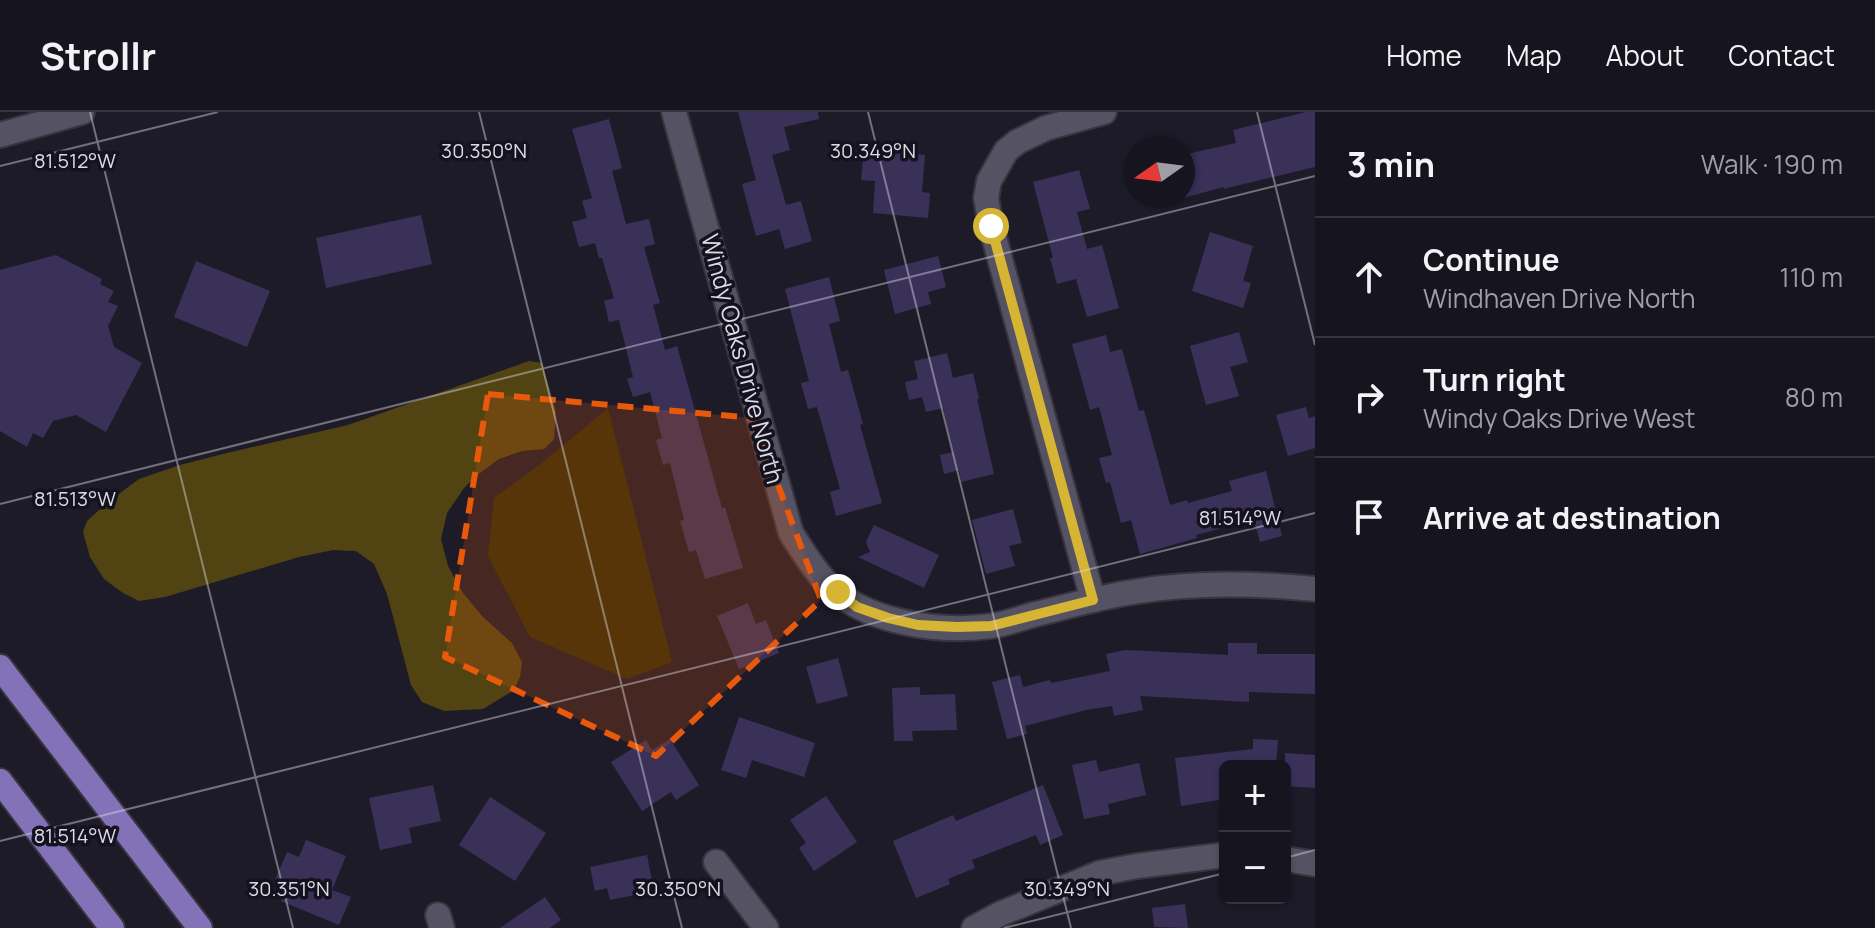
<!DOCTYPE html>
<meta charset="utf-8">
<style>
:root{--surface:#16141f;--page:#23212c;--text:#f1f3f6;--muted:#9e9ea4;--line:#35333d}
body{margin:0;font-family:Manrope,sans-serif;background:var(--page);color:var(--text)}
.controls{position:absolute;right:24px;bottom:24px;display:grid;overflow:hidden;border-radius:12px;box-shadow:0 2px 6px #0004}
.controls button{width:72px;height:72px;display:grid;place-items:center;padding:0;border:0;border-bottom:2px solid var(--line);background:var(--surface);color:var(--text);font:40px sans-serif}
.compass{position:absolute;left:1123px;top:24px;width:72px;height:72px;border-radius:50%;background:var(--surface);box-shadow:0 2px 6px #0004;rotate:256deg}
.stop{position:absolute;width:24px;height:24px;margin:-18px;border:6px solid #d6b534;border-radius:50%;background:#fff}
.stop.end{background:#d6b534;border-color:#fff;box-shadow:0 2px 8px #0008}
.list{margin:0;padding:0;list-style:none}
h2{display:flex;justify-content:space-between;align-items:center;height:104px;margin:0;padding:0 32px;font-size:34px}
h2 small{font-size:26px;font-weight:400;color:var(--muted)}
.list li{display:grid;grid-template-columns:52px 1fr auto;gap:24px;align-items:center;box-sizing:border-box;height:120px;padding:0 32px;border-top:2px solid var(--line)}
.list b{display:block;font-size:30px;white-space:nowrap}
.list p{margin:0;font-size:26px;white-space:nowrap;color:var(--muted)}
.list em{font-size:26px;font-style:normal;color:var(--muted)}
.icon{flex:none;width:44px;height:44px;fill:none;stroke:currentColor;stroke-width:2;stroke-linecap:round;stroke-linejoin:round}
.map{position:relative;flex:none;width:1315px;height:816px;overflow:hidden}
header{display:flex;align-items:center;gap:48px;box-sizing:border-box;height:112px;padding:0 40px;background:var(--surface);border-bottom:2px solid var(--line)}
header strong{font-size:38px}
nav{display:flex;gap:44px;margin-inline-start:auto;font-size:28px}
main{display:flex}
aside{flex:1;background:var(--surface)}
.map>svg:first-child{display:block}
</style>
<header>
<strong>Strollr</strong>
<nav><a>Home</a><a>Map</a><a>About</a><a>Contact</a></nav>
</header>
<main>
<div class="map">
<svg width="1315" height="816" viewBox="0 0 1315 816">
<rect width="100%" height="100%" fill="#1e1b29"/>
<path fill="#352c09" d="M608,296L672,550L627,567L530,525L488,444L494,386L542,351Z"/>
<path fill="#514412" d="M529,249L542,251L556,300L554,327L544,337L522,339L499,347L476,364L464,376L447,401L441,427L448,454L463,481L483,505L512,531L522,550L520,565L514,578L483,597L444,599L422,590L411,573L387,482L374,452L356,439L333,438L299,445L165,485L139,489L123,481L104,467L90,445L83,420L87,409L108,390L139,367L180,353L227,341L348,313Z"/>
<g fill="#3a3159">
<path d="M738,0H818L819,7L784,15L790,38L772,43L786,93L801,89L812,129L785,137L779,117L756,124L742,72L756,68Z"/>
<path d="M1306,0H1315V55L1223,77L1224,75L1183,86V43L1236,31L1233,18Z"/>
<path d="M609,7L622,56L612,59L626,112L649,107L655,132L644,135L660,191L653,193L665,238L677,234L722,396L725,395L743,456L705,467L696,438L689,440L680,409L684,408L670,351L663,353L656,328L662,326L650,280L633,285L627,267L633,265L619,208L609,210L604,189L614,186L602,146H599L595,131L579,135L572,110L587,106L582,89L592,86L572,17Z"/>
<path d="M864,38L925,43L922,80L930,81L928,106L873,101L875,69L861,68Z"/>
<path d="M1079,58L1090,97L1077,100L1087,137L1102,133L1119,196L1087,205L1076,167L1057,172L1050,146H1053L1033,70Z"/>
<path d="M421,103L432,152L326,176L316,126Z"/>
<path d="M1210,120L1253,134L1243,169L1251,171L1243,196L1192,179Z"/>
<path d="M56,143L102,167L100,172L114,179L108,190L118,194L108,214L114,235L142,251L106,320L76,303L53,309L43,326L33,321L27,335L0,319V158Z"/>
<path d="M938,144L946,175L928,180L931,192L895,202L884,158Z"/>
<path d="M196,149L270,179L247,235L174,205Z"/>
<path d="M829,165L840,209L829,212L841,260L848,258L863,312L860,313L882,391L836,404L830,380L840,377L817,295L808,297L801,271L809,269L785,177Z"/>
<path d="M1239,220L1248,250L1230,255L1239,284L1206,293L1190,234Z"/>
<path d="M1106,223L1110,240L1122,237L1139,299L1144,298L1170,393L1187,388L1188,391L1232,379L1229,369L1266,359L1282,424L1260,430L1254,408L1196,423L1197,426L1140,442L1131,408L1121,411L1110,370L1106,371L1099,346L1112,343L1099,295L1090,298L1072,232Z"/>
<path d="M947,241L953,266L973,261L979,287H977L994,362L961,370L959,358L944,362L940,343L953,340L943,296L926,300L922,285L909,288L905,270L918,267L914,249Z"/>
<path d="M1306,295L1309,306L1315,304V336L1288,344L1276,303Z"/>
<path d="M1013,397L1022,431L1009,434L1015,454L986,462L972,408Z"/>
<path d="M874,413L939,443L924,476L858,445L870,440L866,430Z"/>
<path d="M748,491L756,512L766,508L779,541L739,557L717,504Z"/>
<path d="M1228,531H1257V542H1315V582L1249,580V590L1140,584L1143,598L1114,604L1112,594L1086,598L1025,614L1027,622L1007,627L992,570L1020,563L1023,575L1050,568L1051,571L1110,559L1106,542L1125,538L1228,543Z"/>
<path d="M838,546L848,584L817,592L806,555Z"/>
<path d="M920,575V583L955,582L957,618L912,619L913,629H894L892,576Z"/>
<path d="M739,605L815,631L804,665L752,648L746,666L721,658Z"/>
<path d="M670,627L699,673L676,688L671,680L642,699L611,650L646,628L652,638Z"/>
<path d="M1253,627L1278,628L1276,654H1225V687L1181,694L1175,646L1253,637Z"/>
<path d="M1285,641L1315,643V676L1285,674Z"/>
<path d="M1096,648L1099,660L1139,651L1146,683L1108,692L1110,702L1084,707L1072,653Z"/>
<path d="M433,673L441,709L409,716L412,731L380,738L369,686Z"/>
<path d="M1043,673L1063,723L1040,733L1036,723L972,748L975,756L948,767L950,772L916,786L893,729L953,703L956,709Z"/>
<path d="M826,684L857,730L814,759L799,736L806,731L790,708Z"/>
<path d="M490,685L546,721L515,769L459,733Z"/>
<path d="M306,728L346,744L332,778L351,785L339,813L281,789L288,773L275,768L287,740L299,745Z"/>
<path d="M647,743L654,779L610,788L607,776L595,779L590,755Z"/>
<path d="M545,785L561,808L550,816H500Z"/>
<path d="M1185,792L1188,816L1154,815L1152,796Z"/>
</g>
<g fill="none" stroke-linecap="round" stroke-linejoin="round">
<g stroke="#37353f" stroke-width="28">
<g id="minor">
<path d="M674,0L791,421C802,438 812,455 826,470C862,511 940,521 991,514C1005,512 1019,507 1032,503C1066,495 1099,485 1133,480C1192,470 1255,471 1315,477"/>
<path d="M0,23L82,0"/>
<path d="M1093,488L991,114L986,86L989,69L1006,39L1017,30L1046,16L1104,0"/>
<path d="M1285,747L1315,752"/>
<path d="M716,750L766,816"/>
<path d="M438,803L442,816"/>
<path d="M974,816L1000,802L1100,761L1137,754L1225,743"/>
</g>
</g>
<g stroke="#37353f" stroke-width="28">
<g id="major">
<path d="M0,555L200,816"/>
<path d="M0,669L112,816"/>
</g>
</g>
<use href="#minor" stroke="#555263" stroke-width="24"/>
<use href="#major" stroke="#8372b8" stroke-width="24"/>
</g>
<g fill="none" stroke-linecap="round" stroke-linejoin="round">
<path stroke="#d6b534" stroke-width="10" d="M838,480L857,495L888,506L918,513L956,515L991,514L1093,488L991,114"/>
</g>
<path fill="#e8590c" fill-opacity="0.2" stroke="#e8590c" stroke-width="6" stroke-dasharray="16 10" stroke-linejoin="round" d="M488,282L753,306L821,488L656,644L445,545Z"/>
<path fill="none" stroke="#dcdae4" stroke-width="2" stroke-opacity="0.45" d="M90,0L293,816M479,0L682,816M868,0L1071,816M1257,0L1315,233M0,54L218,0M0,392L1315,64M0,729L1315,401M1285,746L1315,738M1004,816L1225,761"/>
<g text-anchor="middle" stroke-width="7" stroke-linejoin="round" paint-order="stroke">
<g font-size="24" fill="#dcdae4" stroke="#15121f">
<text transform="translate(742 247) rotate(75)" y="8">Windy Oaks Drive North</text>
</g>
</g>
<g font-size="20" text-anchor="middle" fill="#dcdae4" stroke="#15121f" stroke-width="7" stroke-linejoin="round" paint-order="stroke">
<text x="484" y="46">30.350°N</text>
<text x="873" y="46">30.349°N</text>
<text x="75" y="56">81.512°W</text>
<text x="75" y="394">81.513°W</text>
<text x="1240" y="413">81.514°W</text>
<text x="75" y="731">81.514°W</text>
<text x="289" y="784">30.351°N</text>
<text x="678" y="784">30.350°N</text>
<text x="1067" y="784">30.349°N</text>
</g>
</svg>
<div class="controls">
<button>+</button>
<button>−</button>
</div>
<svg class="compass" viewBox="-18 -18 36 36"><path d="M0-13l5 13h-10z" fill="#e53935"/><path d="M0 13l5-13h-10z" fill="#9e9ea4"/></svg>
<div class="stop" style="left:991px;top:114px"></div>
<div class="stop end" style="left:838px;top:480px"></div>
</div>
<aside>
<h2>3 min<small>Walk · 190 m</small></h2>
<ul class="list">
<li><svg class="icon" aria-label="ahead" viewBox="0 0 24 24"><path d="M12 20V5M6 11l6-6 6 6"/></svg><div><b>Continue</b><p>Windhaven Drive North</p></div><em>110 m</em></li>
<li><svg class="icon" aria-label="right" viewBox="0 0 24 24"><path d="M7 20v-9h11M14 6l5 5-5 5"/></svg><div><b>Turn right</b><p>Windy Oaks Drive West</p></div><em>80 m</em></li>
<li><svg class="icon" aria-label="arrive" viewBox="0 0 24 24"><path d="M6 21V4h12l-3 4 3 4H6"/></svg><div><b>Arrive at destination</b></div></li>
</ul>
</aside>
</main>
